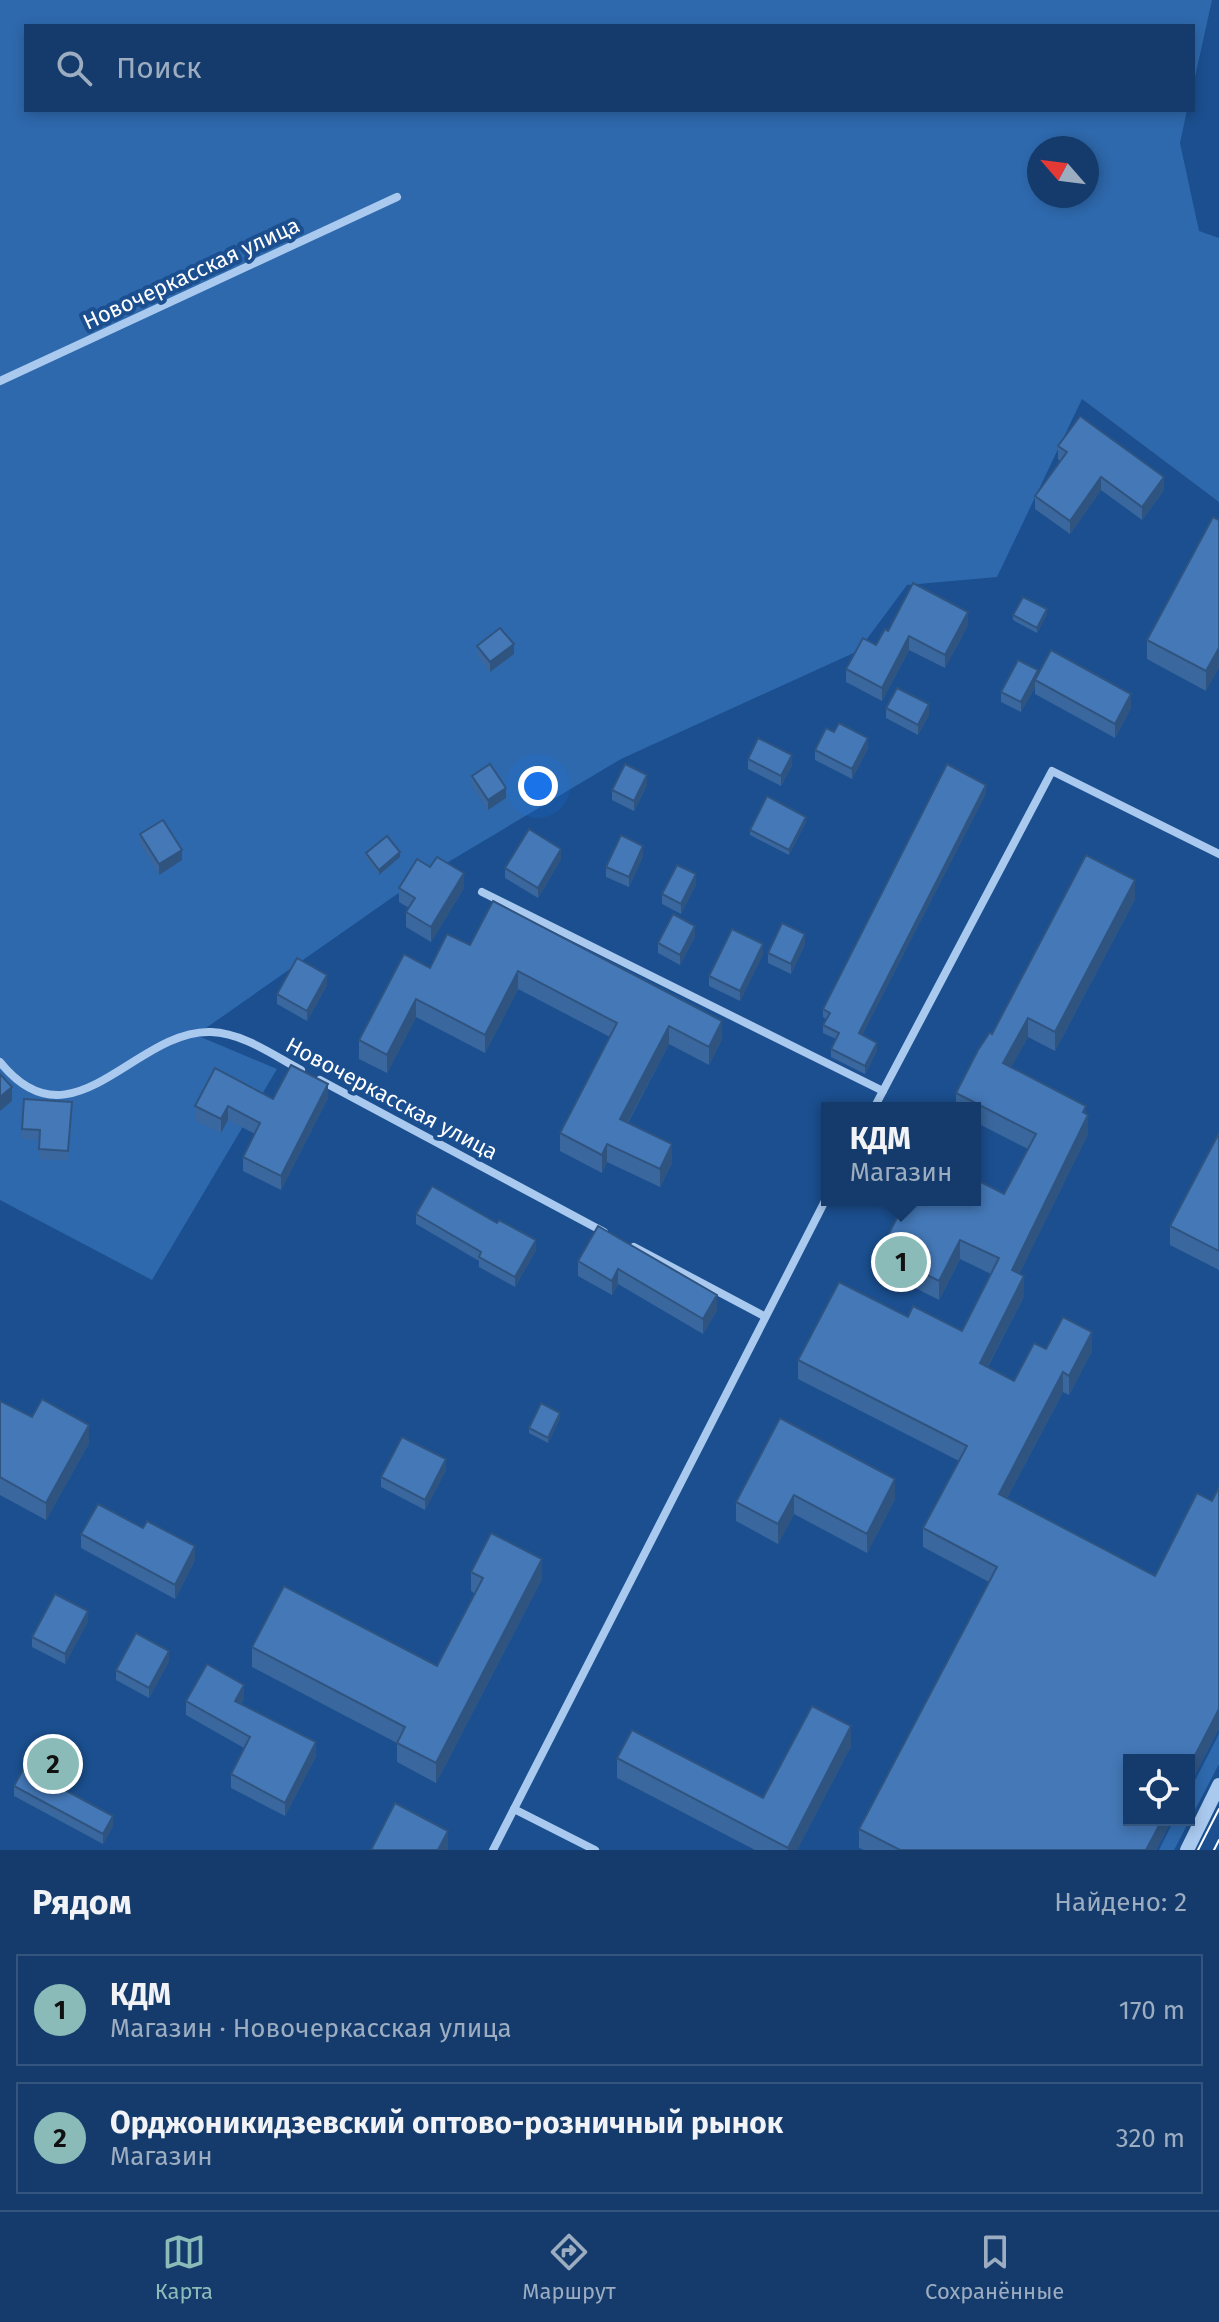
<!DOCTYPE html>
<html lang="ru">
<meta charset="utf-8">
<style>
:root{--surface:#143b6b;--page:#1d4271;--text:#f1f3f6;--muted:#9dadc1;--line:#33557e;--accent:#8bbbb9}
body{margin:0;font-family:"Fira Sans",sans-serif;background:var(--page);color:var(--text)}
.controls{position:absolute;right:24px;bottom:24px;display:grid;overflow:hidden;border-radius:0px;box-shadow:0 4px 12px #0003}
.controls button{width:72px;height:72px;display:grid;place-items:center;padding:0;border:0;border-bottom:2px solid var(--line);background:var(--surface);color:var(--text);font:40px sans-serif}
.compass{position:absolute;left:1027px;top:136px;width:72px;height:72px;border-radius:50%;background:var(--surface);box-shadow:0 4px 12px #0003;rotate:298deg}
.you{position:absolute;left:538px;top:786px;width:28px;height:28px;margin:-20px;border:6px solid #fff;border-radius:50%;background:#1a73e8;box-shadow:0 0 0 12px #1a73e833}
.badge{display:grid;place-items:center;width:52px;height:52px;border-radius:50%;background:var(--accent);color:#111;font-size:26px;font-weight:700}
.pin{position:absolute;translate:-50% -50%;border:4px solid #fff;box-shadow:0 2px 8px #0006}
.popup{position:absolute;left:821px;top:1102px;width:160px;height:104px;box-sizing:border-box;display:grid;place-content:center;border-radius:0px;background:var(--surface);filter:drop-shadow(0 2px 6px #0005);font-size:26px;white-space:nowrap;color:var(--muted)}
.popup b{font-size:30px;color:var(--text)}
.popup::after{content:'';position:absolute;left:50%;top:100%;margin-left:-16px;border:16px solid transparent;border-top-color:var(--surface)}
.list{margin:0;padding:0;list-style:none}
h2{display:flex;justify-content:space-between;align-items:center;height:104px;margin:0;padding:0 32px;font-size:34px}
h2 small{font-size:26px;font-weight:400;color:var(--muted)}
.list li{display:grid;grid-template-columns:52px 1fr auto;gap:24px;align-items:center;box-sizing:border-box;height:112px;margin:0 16px 16px;padding:0 16px;border:2px solid var(--line);border-radius:0px}
.list b{display:block;font-size:30px;white-space:nowrap}
.list p{margin:0;font-size:26px;white-space:nowrap;color:var(--muted)}
.list em{font-size:26px;font-style:normal;color:var(--muted)}
.icon{flex:none;width:44px;height:44px;fill:none;stroke:currentColor;stroke-width:2;stroke-linecap:round;stroke-linejoin:round}
.map{position:relative;flex:none;width:1219px;height:1850px;overflow:hidden}
.search{position:absolute;background:var(--surface);box-shadow:0 4px 12px #0003;left:24px;right:24px;top:24px;height:88px;display:flex;align-items:center;gap:20px;box-sizing:border-box;padding:0 28px;border-radius:0px;color:var(--muted);font-size:30px}
.sheet{height:360px;background:var(--surface)}
nav{display:flex;justify-content:space-around;align-items:center;box-sizing:border-box;height:112px;border-top:2px solid var(--line);background:var(--surface);font-size:22px;color:var(--muted)}
nav a{display:grid;justify-items:center;gap:4px}
nav .on{color:var(--accent)}
.map>svg:first-child{display:block}
</style>
<div class="map">
<svg width="1219" height="1850" viewBox="0 0 1219 1850">
<rect width="100%" height="100%" fill="#1b4f8f"/>
<g fill="#2e69ad" fill-rule="evenodd">
<path d="M0,0H1212L1193,86V26H26V110H1187L1180,143L1199,231L1219,238V502L1082,399L997,577L907,585L858,651L621,759L413,883L196,1035L277,1069L152,1280L0,1200ZM1039,148H1087V196H1039Z"/>
<path d="M1219,1734V1764L1174,1850H1159L1174,1820H1189V1792Z"/>
</g>
<g fill="none" stroke-linecap="round" stroke-linejoin="round">
<g stroke="#a9c9ee" stroke-width="8">
<path d="M0,381L397,197"/>
<path d="M482,892L883,1091"/>
<path d="M0,1062C72,1152 135,1029 211,1032C243,1033 273,1055 301,1070"/>
<path d="M320,1080L604,1232"/>
<path d="M874,1108L1052,771L1219,854"/>
<path d="M634,1247L764,1316"/>
<path d="M514,1809L595,1850"/>
<path d="M493,1850L827,1197"/>
</g>
<path stroke="#a9c9ee" stroke-width="14" d="M1187,1850L1219,1785"/>
<g stroke="#fff" stroke-width="2">
<path d="M1198,1850L1219,1809"/>
<path d="M1214,1850L1219,1840"/>
</g>
</g>
<g fill="#3a679d">
<path d="M1058,446L1164,490L1142,520L1101,490L1070,534L1035,509V496L1060,461L1058,459Z"/>
<path d="M1213,517L1206,691L1147,659V640Z"/>
<path d="M1047,614L1037,633L1013,620V615Z"/>
<path d="M968,625L945,668L909,650L882,701L846,682V669L876,645L888,631Z"/>
<path d="M477,646L514,654L490,672L477,656Z"/>
<path d="M1038,673L1131,708L1115,738L1035,694V687L1021,712L1001,702V692Z"/>
<path d="M886,708L929,715L918,735L886,718Z"/>
<path d="M868,748L852,779L815,760V750Z"/>
<path d="M748,759L792,765L781,786L748,769Z"/>
<path d="M472,776L506,798L488,810L472,786Z"/>
<path d="M647,785L634,811L612,800V790Z"/>
<path d="M986,793L862,1035L877,1050L865,1074L831,1057V1049L836,1039L823,1033V1025L826,1019L823,1017V1009Z"/>
<path d="M806,822L789,855L750,835V830Z"/>
<path d="M140,834L182,860L159,875L140,844Z"/>
<path d="M366,853L400,857L379,875L366,858Z"/>
<path d="M643,856L629,887L606,877V867Z"/>
<path d="M561,859L538,898L505,878V868Z"/>
<path d="M696,884L681,914L662,904V894Z"/>
<path d="M399,888H464L431,942L406,927V912L409,908L399,902Z"/>
<path d="M1135,899L1055,1051L1028,1037L1011,1067L1086,1113L1088,1134L1019,1274L1024,1296L988,1367L1014,1381L1046,1349L1092,1351L1069,1395L1063,1392L1007,1498L1219,1728L1189,1786V1760L1129,1820H1172L1156,1850H864L859,1848V1829L989,1582L923,1547V1528L959,1461L798,1379V1360L908,1317L962,1331L991,1274L960,1259L939,1300L880,1270V1251L1004,1194L1028,1149L975,1122V1108H956V1093L992,1034Z"/>
<path d="M695,936L680,965L658,953V943Z"/>
<path d="M805,944L791,974L768,963V953Z"/>
<path d="M470,945L722,1039L709,1065L669,1044L628,1123L672,1163L660,1187L607,1162L602,1173L560,1151V1133L610,1037L518,989L485,1053L416,1017L387,1073L359,1059V1040L430,968Z"/>
<path d="M763,954L740,1001L709,986V976Z"/>
<path d="M327,985L307,1021L277,1004V994Z"/>
<path d="M328,1098L281,1190L243,1171V1157L255,1134L228,1120L221,1133L195,1120V1106L273,1099Z"/>
<path d="M72,1113L68,1161L39,1159L40,1140L22,1139V1129Z"/>
<path d="M1219,1133V1270L1170,1245V1226Z"/>
<path d="M416,1214L497,1223L536,1250L515,1287L479,1267V1261L416,1224Z"/>
<path d="M598,1226L717,1310L703,1334L618,1284L612,1295L578,1276V1261Z"/>
<path d="M0,1401L89,1443L46,1520L0,1495Z"/>
<path d="M560,1418L548,1443L529,1433V1428Z"/>
<path d="M780,1418L895,1499L867,1553L794,1514L778,1544L736,1521V1502Z"/>
<path d="M446,1470L425,1510L381,1487V1477Z"/>
<path d="M81,1534L195,1560L175,1599L81,1548Z"/>
<path d="M471,1572L542,1579L436,1783L397,1762V1743L252,1667V1647L437,1666L475,1594L471,1591Z"/>
<path d="M88,1621L65,1664L32,1647V1637Z"/>
<path d="M169,1661L149,1698L116,1680V1670Z"/>
<path d="M244,1698L241,1704L316,1756L285,1816L231,1788V1774L244,1748L186,1715V1701Z"/>
<path d="M851,1746L797,1850H755L617,1778V1758L763,1798Z"/>
<path d="M14,1786L113,1826L103,1844L14,1796Z"/>
</g>
<g fill="#305480">
<path d="M1101,477V490L1070,534V521Z"/>
<path d="M1164,477V490L1142,520V507Z"/>
<path d="M1047,609V614L1037,633V628Z"/>
<path d="M968,612V625L945,668V655Z"/>
<path d="M909,636V650L882,701V688Z"/>
<path d="M514,644V654L490,672V662Z"/>
<path d="M1219,648V668L1206,691V671Z"/>
<path d="M1038,670V680H1035V687L1021,712V702Z"/>
<path d="M1131,694V708L1115,738V724Z"/>
<path d="M929,704V715L918,735V725Z"/>
<path d="M868,738V748L852,779V769Z"/>
<path d="M792,755V765L781,786V776Z"/>
<path d="M647,775V785L634,811V801Z"/>
<path d="M986,785V793L859,1041V1033Z"/>
<path d="M506,788V798L488,810V800Z"/>
<path d="M806,817V822L789,855V850Z"/>
<path d="M643,846V856L629,887V877Z"/>
<path d="M561,849V859L538,898V888Z"/>
<path d="M182,850V860L159,875V864Z"/>
<path d="M400,852V857L379,875V870Z"/>
<path d="M464,873V888L431,942V927Z"/>
<path d="M696,874V884L681,914V904Z"/>
<path d="M1135,880V899L1055,1051V1032Z"/>
<path d="M695,926V936L680,965V955Z"/>
<path d="M805,934V944L791,974V964Z"/>
<path d="M763,944V954L740,1001V991Z"/>
<path d="M518,971V989L485,1053V1035Z"/>
<path d="M327,975V985L307,1021V1011Z"/>
<path d="M416,999V1017L387,1073V1055Z"/>
<path d="M1028,1018V1037L1003,1082V1063Z"/>
<path d="M722,1021V1039L709,1065V1047Z"/>
<path d="M669,1026V1044L620,1137V1119Z"/>
<path d="M877,1043V1050L865,1074V1066Z"/>
<path d="M328,1084V1098L281,1190V1176Z"/>
<path d="M12,1087V1101L0,1111V1097Z"/>
<path d="M228,1106V1120L221,1133V1119Z"/>
<path d="M1086,1106V1119L1088,1115V1134L1012,1289V1270Z"/>
<path d="M607,1144V1162L602,1173V1155Z"/>
<path d="M672,1144V1163L660,1187V1169Z"/>
<path d="M536,1240V1250L515,1287V1277Z"/>
<path d="M960,1240V1259L939,1300V1281Z"/>
<path d="M618,1269V1284L612,1295V1281Z"/>
<path d="M1024,1276V1296L980,1382V1363Z"/>
<path d="M717,1295V1310L703,1334V1319Z"/>
<path d="M1092,1332V1351L1069,1395V1376Z"/>
<path d="M1063,1372V1392L999,1513V1494Z"/>
<path d="M560,1413V1418L548,1443V1438Z"/>
<path d="M89,1425V1443L46,1520V1503Z"/>
<path d="M446,1459V1470L425,1510V1500Z"/>
<path d="M895,1479V1499L867,1553V1534Z"/>
<path d="M794,1495V1514L778,1544V1524Z"/>
<path d="M195,1546V1560L175,1599V1585Z"/>
<path d="M542,1559V1579L436,1783V1763Z"/>
<path d="M88,1611V1621L65,1664V1654Z"/>
<path d="M169,1651V1661L149,1698V1688Z"/>
<path d="M244,1685V1698L235,1714V1701Z"/>
<path d="M1219,1709V1728L1189,1786V1767Z"/>
<path d="M851,1726V1746L797,1850H788Z"/>
<path d="M316,1742V1756L285,1816V1803Z"/>
<path d="M113,1816V1826L103,1844V1834Z"/>
<path d="M1162,1820H1172L1156,1850H1146Z"/>
<path d="M448,1831V1850H438Z"/>
</g>
<g fill="#4478b7" stroke="#305480" stroke-width="2">
<path d="M1080,416L1164,477L1142,507L1101,477L1070,521L1035,496L1067,452L1058,446Z"/>
<path d="M1213,517L1219,520V648L1206,671L1147,640Z"/>
<path d="M913,583L968,612L945,655L909,636L882,688L846,669L863,638L876,645L885,629L888,631Z"/>
<path d="M1023,597L1047,609L1037,628L1013,615Z"/>
<path d="M500,628L514,644L490,662L477,646Z"/>
<path d="M1051,650L1131,694L1115,724L1035,680Z"/>
<path d="M1018,660L1038,670L1021,702L1001,692Z"/>
<path d="M897,688L929,704L918,725L886,708Z"/>
<path d="M839,723L868,738L852,769L815,750L826,728L834,732Z"/>
<path d="M758,738L792,755L781,776L748,759Z"/>
<path d="M490,764L506,788L488,800L472,776Z"/>
<path d="M625,764L647,775L634,801L612,790Z"/>
<path d="M947,764L986,785L859,1033L877,1043L865,1066L831,1049L839,1033L823,1025L830,1013L823,1009Z"/>
<path d="M767,796L806,817L789,850L750,830Z"/>
<path d="M163,820L182,850L159,864L140,834Z"/>
<path d="M529,829L561,849L538,888L505,868Z"/>
<path d="M621,835L643,846L629,877L606,867Z"/>
<path d="M387,836L400,852L379,870L366,853Z"/>
<path d="M1086,855L1135,880L1055,1032L1028,1018L1003,1063L1086,1106L1083,1112L1088,1115L1012,1270L1024,1276L980,1363L1014,1381L1034,1343L1046,1349L1063,1317L1092,1332L1069,1376L1063,1372L999,1494L1155,1576L1197,1493L1212,1501L1219,1487V1709L1189,1767V1760H1129V1820H1162L1146,1850H900L859,1829L997,1567L923,1528L967,1446L798,1360L839,1282L908,1317L913,1306L962,1331L999,1258L960,1240L939,1281L880,1251L906,1200H975V1179L1004,1194L1036,1134L956,1093L978,1050L990,1032L992,1034Z"/>
<path d="M437,857L464,873L431,927L406,912L415,898L399,888L417,859L430,867Z"/>
<path d="M677,865L696,874L681,904L662,894Z"/>
<path d="M493,901L722,1021L709,1047L669,1026L620,1119L672,1144L660,1169L607,1144L602,1155L560,1133L617,1023L518,971L485,1035L416,999L387,1055L359,1040L404,954L430,968L447,934L470,945Z"/>
<path d="M673,914L695,926L680,955L658,943Z"/>
<path d="M782,923L805,934L791,964L768,953Z"/>
<path d="M732,929L763,944L740,991L709,976Z"/>
<path d="M297,958L327,975L307,1011L277,994Z"/>
<path d="M291,1065L328,1084L281,1176L243,1157L260,1123L228,1106L221,1119L195,1106L215,1068L273,1099Z"/>
<path d="M0,1074L12,1087L0,1097Z"/>
<path d="M24,1099L72,1102L68,1151L39,1149L40,1130L22,1129Z"/>
<path d="M1219,1133V1251L1170,1226Z"/>
<path d="M432,1186L497,1223L499,1220L536,1240L515,1277L479,1257L481,1252L416,1214Z"/>
<path d="M598,1226L717,1295L703,1319L618,1269L612,1281L578,1261Z"/>
<path d="M42,1399L89,1425L46,1503L0,1477V1401L32,1417Z"/>
<path d="M541,1403L560,1413L548,1438L529,1428Z"/>
<path d="M780,1418L895,1479L867,1534L794,1495L778,1524L736,1502Z"/>
<path d="M402,1437L446,1459L425,1500L381,1477Z"/>
<path d="M98,1504L143,1528L147,1521L195,1546L175,1585L81,1534Z"/>
<path d="M491,1533L542,1559L436,1763L397,1743L405,1727L252,1647L284,1586L437,1666L483,1578L471,1572Z"/>
<path d="M55,1594L88,1611L65,1654L32,1637Z"/>
<path d="M136,1633L169,1651L149,1688L116,1670Z"/>
<path d="M207,1664L244,1685L235,1701L316,1742L285,1803L231,1774L250,1737L186,1701Z"/>
<path d="M812,1706L851,1726L788,1848L617,1758L632,1730L763,1798Z"/>
<path d="M24,1768L113,1816L103,1834L14,1786Z"/>
<path d="M395,1803L448,1831L438,1850H371Z"/>
</g>
<g text-anchor="middle" stroke-width="8" stroke-linejoin="round" paint-order="stroke">
<g font-size="22" fill="#fff" stroke="#1b4f8f">
<text transform="translate(191 273) rotate(-25)" y="8">Новочеркасская улица</text>
<text transform="translate(392 1098) rotate(28)" y="8">Новочеркасская улица</text>
</g>
</g>
</svg>
<div class="controls">
<button><svg class="icon" aria-label="locate" viewBox="0 0 24 24"><circle cx="12" cy="12" r="6"/><path d="M12 2v4M12 18v4M2 12h4M18 12h4"/></svg></button>
</div>
<svg class="compass" viewBox="-18 -18 36 36"><path d="M0-13l5 13h-10z" fill="#e53935"/><path d="M0 13l5-13h-10z" fill="#9dadc1"/></svg>
<div class="you"></div>
<div class="pin badge" style="left:901px;top:1262px">1</div>
<div class="popup"><b>КДМ</b>Магазин</div>
<div class="pin badge" style="left:53px;top:1764px">2</div>
<div class="search"><svg class="icon" aria-label="search" viewBox="0 0 24 24"><circle cx="10" cy="10" r="6"/><path d="M15 15l6 6"/></svg>Поиск</div>
</div>
<section class="sheet">
<h2>Рядом<small>Найдено: 2</small></h2>
<ul class="list">
<li><span class="badge">1</span><div><b>КДМ</b><p>Магазин · Новочеркасская улица</p></div><em>170 m</em></li>
<li><span class="badge">2</span><div><b>Орджоникидзевский оптово-розничный рынок</b><p>Магазин</p></div><em>320 m</em></li>
</ul>
</section>
<nav>
<a class="on"><svg class="icon" aria-label="map" viewBox="0 0 24 24"><path d="M3 6l6-2 6 2 6-2v14l-6 2-6-2-6 2zM9 4v14M15 6v14"/></svg>Карта</a>
<a><svg class="icon" aria-label="directions" viewBox="0 0 24 24"><path d="M12 3l9 9-9 9-9-9zM9 14v-3h6M13 9l2 2-2 2"/></svg>Маршрут</a>
<a><svg class="icon" aria-label="saved" viewBox="0 0 24 24"><path d="M7 4h10v16l-5-4-5 4z"/></svg>Сохранённые</a>
</nav>
